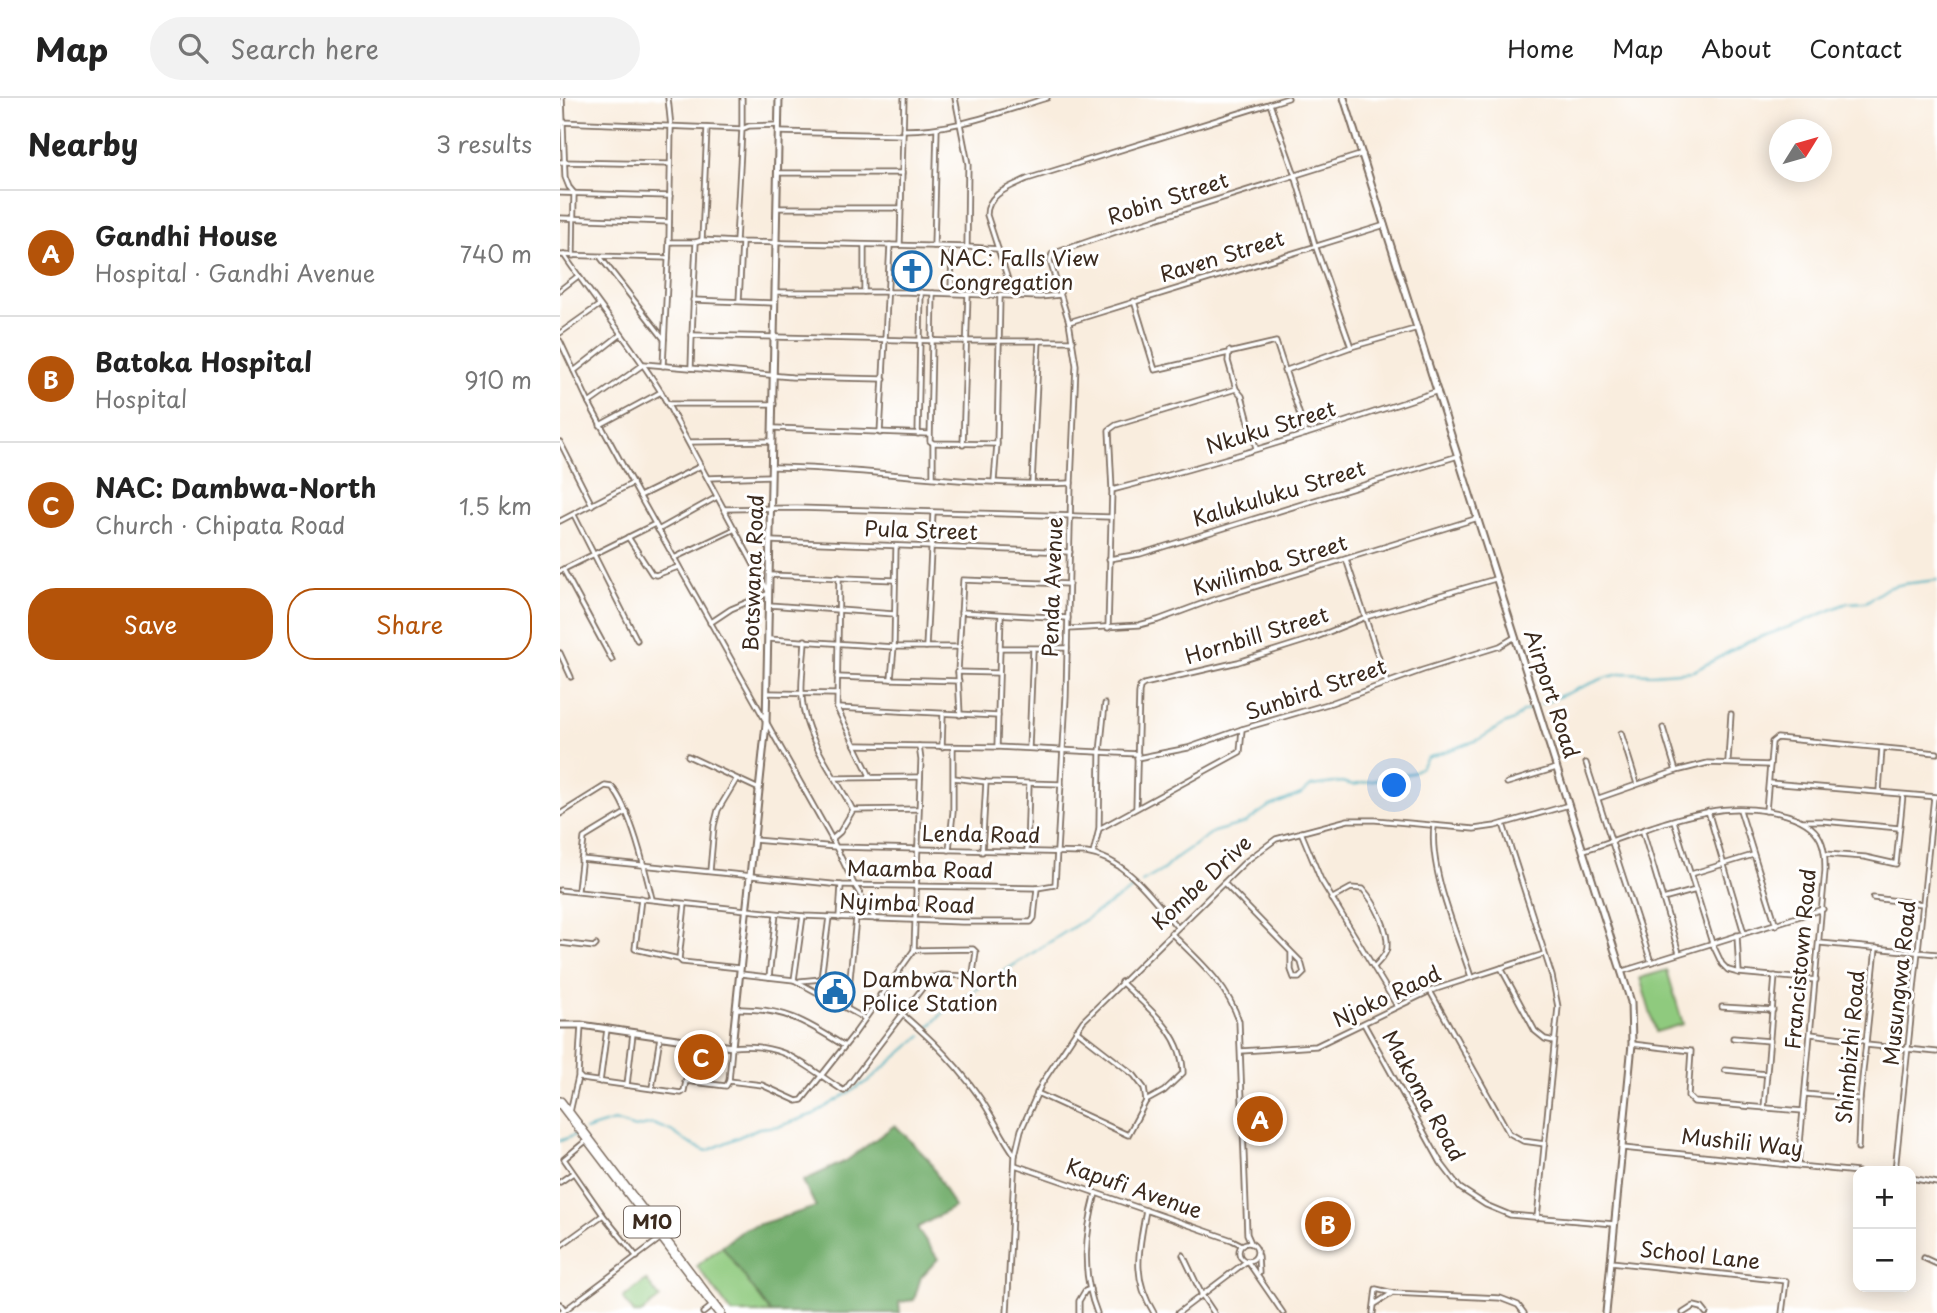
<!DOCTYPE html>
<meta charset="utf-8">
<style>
:root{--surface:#fff;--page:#f2f2f2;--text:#222;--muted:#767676;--line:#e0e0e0;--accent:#b45309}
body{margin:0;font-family:"Playpen Sans",sans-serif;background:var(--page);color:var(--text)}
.controls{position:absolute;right:21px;bottom:21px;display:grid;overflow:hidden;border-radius:14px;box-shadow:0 4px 18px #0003}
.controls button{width:63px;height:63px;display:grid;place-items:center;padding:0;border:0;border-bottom:2px solid var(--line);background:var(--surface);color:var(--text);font:35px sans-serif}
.compass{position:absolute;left:1209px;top:21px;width:63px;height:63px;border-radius:50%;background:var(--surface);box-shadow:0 4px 18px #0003;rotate:53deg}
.you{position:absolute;left:835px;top:688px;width:24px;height:24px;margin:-18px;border:5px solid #fff;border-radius:50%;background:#1a73e8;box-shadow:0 0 0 10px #1a73e833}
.badge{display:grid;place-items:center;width:46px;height:46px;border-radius:50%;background:var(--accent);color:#fff;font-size:23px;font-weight:700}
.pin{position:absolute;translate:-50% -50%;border:4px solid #fff;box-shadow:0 2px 7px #0006}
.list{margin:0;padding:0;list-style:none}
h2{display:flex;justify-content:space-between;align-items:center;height:91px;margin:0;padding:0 28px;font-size:30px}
h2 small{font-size:23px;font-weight:400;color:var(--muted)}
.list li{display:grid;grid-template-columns:46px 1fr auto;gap:21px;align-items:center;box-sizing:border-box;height:126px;padding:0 28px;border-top:2px solid var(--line)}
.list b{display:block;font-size:26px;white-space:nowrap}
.list p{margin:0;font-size:23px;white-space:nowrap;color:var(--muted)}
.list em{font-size:23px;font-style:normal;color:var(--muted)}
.actions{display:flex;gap:14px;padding:21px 28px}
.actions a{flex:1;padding:16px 0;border:2px solid var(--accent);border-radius:28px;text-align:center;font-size:24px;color:var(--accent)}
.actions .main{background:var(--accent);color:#fff}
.icon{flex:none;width:38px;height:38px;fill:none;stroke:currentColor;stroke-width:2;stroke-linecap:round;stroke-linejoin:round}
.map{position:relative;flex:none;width:1377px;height:1215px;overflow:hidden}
header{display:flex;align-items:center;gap:42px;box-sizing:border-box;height:98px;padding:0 35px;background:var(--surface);border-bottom:2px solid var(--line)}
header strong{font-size:33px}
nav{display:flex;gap:38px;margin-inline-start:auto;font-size:24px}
.search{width:490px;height:63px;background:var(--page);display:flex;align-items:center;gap:18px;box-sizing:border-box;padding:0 24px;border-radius:38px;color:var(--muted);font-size:26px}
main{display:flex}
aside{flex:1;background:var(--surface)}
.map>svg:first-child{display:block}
</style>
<header>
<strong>Map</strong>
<div class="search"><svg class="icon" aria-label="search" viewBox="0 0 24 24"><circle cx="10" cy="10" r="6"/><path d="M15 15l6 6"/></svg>Search here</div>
<nav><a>Home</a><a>Map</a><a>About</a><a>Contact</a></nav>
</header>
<main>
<aside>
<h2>Nearby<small>3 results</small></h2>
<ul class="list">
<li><span class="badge">A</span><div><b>Gandhi House</b><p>Hospital · Gandhi Avenue</p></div><em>740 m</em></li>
<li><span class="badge">B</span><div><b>Batoka Hospital</b><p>Hospital</p></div><em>910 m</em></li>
<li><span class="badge">C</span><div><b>NAC: Dambwa-North</b><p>Church · Chipata Road</p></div><em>1.5 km</em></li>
</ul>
<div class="actions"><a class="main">Save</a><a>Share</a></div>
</aside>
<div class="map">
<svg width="1377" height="1215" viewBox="0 0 1377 1215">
<rect width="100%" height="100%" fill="#fff"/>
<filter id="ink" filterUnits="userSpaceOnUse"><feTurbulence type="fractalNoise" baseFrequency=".0143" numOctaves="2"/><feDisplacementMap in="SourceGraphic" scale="14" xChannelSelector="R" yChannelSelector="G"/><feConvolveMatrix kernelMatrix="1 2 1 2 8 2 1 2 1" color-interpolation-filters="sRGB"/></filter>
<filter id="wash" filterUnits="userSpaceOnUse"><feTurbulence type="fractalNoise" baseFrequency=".00686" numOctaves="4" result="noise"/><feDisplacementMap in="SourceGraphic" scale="28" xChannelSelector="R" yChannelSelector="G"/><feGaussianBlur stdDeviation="1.57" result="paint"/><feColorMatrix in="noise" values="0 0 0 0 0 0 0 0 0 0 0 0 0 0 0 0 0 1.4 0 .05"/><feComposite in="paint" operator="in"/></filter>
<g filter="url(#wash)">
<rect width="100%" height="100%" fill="#f9edde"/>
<g fill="#8fca7e" stroke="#657a4e" stroke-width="2">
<path d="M1107,872L1123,926L1096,934L1080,880Z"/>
<path d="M162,1148L211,1215H172L137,1168Z"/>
<path d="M86,1182L100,1200L81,1215H74L63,1200Z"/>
</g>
<path fill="#73ae6d" stroke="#576c46" stroke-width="2" d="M335,1027L369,1062L394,1109L357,1130L378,1161L361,1179L354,1202L339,1204L340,1215H211L162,1148L184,1131L256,1109L243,1083L286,1063Z"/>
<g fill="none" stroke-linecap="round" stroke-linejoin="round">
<g stroke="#3baaba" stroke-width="2">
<path d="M981,606L1044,580L1064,575L1092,576L1134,573L1189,543L1240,525L1287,505L1306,504L1327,490L1343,486L1377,482"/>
<path d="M582,784L603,772L617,759L653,734L685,725L708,709L741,696L751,688L782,684L793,687L851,675L861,669L867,660L918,642L942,627L954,622L962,614L976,609"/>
<path d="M366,932L390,908L577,788"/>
<path d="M25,1032L54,1023L75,1030L93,1026L111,1033L130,1046L147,1053L199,1030L220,1028L254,1016L308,983L362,937"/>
<path d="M0,1043L20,1035"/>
</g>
</g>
</g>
<g filter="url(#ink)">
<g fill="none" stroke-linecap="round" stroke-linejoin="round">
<g stroke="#7e6e61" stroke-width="7">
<g id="street">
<path d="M2,0L5,79L9,89L14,95L13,158"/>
<path d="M182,0V31L176,144L330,147"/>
<path d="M710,6L735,77L755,147L791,249"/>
<path d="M0,24L182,31L189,28L219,27"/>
<path d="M343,32C396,32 437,15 487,0"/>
<path d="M218,34L342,37"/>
<path d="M0,64L110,66"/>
<path d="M218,75H342"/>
<path d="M0,95L110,98"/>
<path d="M217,110H340"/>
<path d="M0,120L109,124"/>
<path d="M142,142L147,30"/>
<path d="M109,144H136"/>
<path d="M340,147L344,0"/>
<path d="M304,148V194"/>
<path d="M374,148L377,31"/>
<path d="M407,149L438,151"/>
<path d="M0,157L108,160"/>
<path d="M4,157C35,203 72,247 101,294L209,495L171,511L150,525"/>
<path d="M41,160L104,241"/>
<path d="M0,192L18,178"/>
<path d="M216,194H346L480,199L500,197"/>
<path d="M373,195L370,343L373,345L437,346"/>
<path d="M391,195L392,150"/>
<path d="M453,197L427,117C427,96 450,89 467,81L728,0"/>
<path d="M133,202L214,205"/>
<path d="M179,203L182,145"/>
<path d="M574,203L595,272L716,244L746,336"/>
<path d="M509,224L825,127"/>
<path d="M0,235L38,208"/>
<path d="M132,237L136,144L142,142L176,144"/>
<path d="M0,243L29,305L75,390L272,741L294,786L315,821"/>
<path d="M669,253L668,263L676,291"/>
<path d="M103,268L109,144L111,29L108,0"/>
<path d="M131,270L132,237L388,243H513"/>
<path d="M14,273L60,237"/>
<path d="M724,273L791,249L858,230"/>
<path d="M29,305L84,266L232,279L324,281"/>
<path d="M108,306H214"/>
<path d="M40,327L101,294"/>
<path d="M214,330L369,336"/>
<path d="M320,335L330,147L407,149L408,66L395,0"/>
<path d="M358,336L361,194"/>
<path d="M0,344L32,407"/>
<path d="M129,344L212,343"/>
<path d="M373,346V379"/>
<path d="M403,347L408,196"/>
<path d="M213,369C312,370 411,389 511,385"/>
<path d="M148,380L210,378"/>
<path d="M434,383L437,346L440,198"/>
<path d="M472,385L479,243"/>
<path d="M552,392C662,364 770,329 878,293"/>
<path d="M80,398L141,368"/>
<path d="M164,411L237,410L550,419"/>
<path d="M14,417L77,542"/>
<path d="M0,423L73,385"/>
<path d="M98,432L157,399"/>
<path d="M68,439L92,476L96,477L118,469"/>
<path d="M210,443L510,454"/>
<path d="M336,449L334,549L331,581L399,583"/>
<path d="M114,460L175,431"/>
<path d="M549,461L580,456L898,358"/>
<path d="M786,461L827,585"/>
<path d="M3,471L52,562"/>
<path d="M0,473L95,426"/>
<path d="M209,477L335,482"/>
<path d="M279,479L277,610L310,678"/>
<path d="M209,507L334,516"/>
<path d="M401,514L508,520"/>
<path d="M548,530L552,392L549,332L556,327L676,291L682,298L696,350"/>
<path d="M508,531L579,527L598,522L652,502L918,420"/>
<path d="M208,541L334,549H400"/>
<path d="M245,542C244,565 239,591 244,614C250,646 278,683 293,712L358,711"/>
<path d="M366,549L373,415"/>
<path d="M441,550H507"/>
<path d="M0,555L11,579"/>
<path d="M398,574L438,575"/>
<path d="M277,579L331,581"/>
<path d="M207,595L276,596"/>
<path d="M277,610L438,618"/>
<path d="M400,617L398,574L403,482L509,486"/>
<path d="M1103,630L1116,673"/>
<path d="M1061,635L1077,686"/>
<path d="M295,647L437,649L578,656"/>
<path d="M382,649L383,617"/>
<path d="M437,649L441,517"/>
<path d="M469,650L473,551"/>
<path d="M128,658L199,691"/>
<path d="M577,660L628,650L682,631"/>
<path d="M1168,663L1171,616"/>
<path d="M1026,665L1091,864"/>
<path d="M276,680L360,679"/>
<path d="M394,680L426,684L501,686"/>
<path d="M947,685L996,670"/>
<path d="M1209,685L1377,699"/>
<path d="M1319,693L1322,650"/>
<path d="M1039,700L1116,673L1148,665L1210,667"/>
<path d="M576,710L579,595L580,589L584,586L678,564L754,540L806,519L935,481"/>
<path d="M1180,712L1216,827"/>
<path d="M1148,713L1184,835"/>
<path d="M1206,713L1212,644L1217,640L1377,655"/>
<path d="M0,716L45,688L52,689C71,712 85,771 92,801"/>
<path d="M1114,723L1152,845L1162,866L1168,872L1179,875L1256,882"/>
<path d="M1243,723H1263L1339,730"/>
<path d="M943,726L992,878L998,909L977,1120"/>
<path d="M874,728C869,773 897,835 911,879"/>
<path d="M539,731L540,654L545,606"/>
<path d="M741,734L761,782L837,908"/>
<path d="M1083,734L1119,855"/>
<path d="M272,741L280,734L293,712"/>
<path d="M194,742L276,749L526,755C567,761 592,800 617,829"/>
<path d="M389,752L393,714V649"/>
<path d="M1024,752C1064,740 1106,721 1147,714C1177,708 1239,709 1258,737C1265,748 1265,760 1265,773L1238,1067"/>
<path d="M467,753L469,686"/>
<path d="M422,754L426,684"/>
<path d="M533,756L539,731L680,654L682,631L771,605L863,572L940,548L955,539"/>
<path d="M1265,756L1305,759L1336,766L1343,697"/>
<path d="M21,761L281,787L477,790L495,787L506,599L511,385L516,267L509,224L490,163L492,156L570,129L803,56"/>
<path d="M150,773L154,728L158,712L176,682"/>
<path d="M1131,776L1193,757"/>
<path d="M664,785L741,864L744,875L739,880H734L731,872V854"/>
<path d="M0,792L243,818L402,824H471L474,820L477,790"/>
<path d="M18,792L24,740L67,714"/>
<path d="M81,800L75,851L119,861L122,864L179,870"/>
<path d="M1313,800L1363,806"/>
<path d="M771,801L791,790L803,791C815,805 829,831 827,850C826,858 819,863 814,869"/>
<path d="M1103,801L1136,792"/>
<path d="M279,820L281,787"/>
<path d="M611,835C638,862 667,886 679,923L687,1136L691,1145"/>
<path d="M1177,837L1179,875"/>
<path d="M0,845L34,849L36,847"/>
<path d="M1260,845L1377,856"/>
<path d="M119,861L125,806"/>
<path d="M941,870L975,933L985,941L994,943"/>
<path d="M1063,873L1263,811"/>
<path d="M181,876L234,882L304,920"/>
<path d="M209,879L216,816"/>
<path d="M261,881L269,819"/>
<path d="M234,882L243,818"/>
<path d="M240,883L261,881L290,885"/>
<path d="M870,893L949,1035L963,1043L985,1046"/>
<path d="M320,897C357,928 391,958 418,997C432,1016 441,1038 455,1057"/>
<path d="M1162,909L1213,912"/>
<path d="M287,910L296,820"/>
<path d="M177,911C224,910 245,923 283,947"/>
<path d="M804,926L881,1065L900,1090L926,1107L950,1117L1054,1126"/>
<path d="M21,927L18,977L22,981L121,995L124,993L134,944"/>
<path d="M516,932L574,977L584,990L586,1003"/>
<path d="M1251,936L1306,943"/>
<path d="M1173,940L1210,943"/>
<path d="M1072,946L1131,953L1128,998L1134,1004L1243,1013"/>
<path d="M1306,947L1377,954"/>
<path d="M681,953L756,948L870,893L984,856"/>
<path d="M1165,972L1206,976"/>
<path d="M125,983L166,988L169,983L172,949C225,944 243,967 284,993L370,880L380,877L409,878L413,875L416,854L413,851L354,852"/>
<path d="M169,983L202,987L237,1003L242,1002L295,935L354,852L361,662L359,648"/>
<path d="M40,984L47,931"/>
<path d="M67,987L73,935"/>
<path d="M92,990L100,939"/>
<path d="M477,995L568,1037L586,1003L604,993L623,975C623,935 588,910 561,884"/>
<path d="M1245,996L1300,1001"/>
<path d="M1204,1010L1215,878"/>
<path d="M10,1014L18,979"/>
<path d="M27,1042L4,1061L43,1117L77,1159"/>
<path d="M1063,1050L1298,1074"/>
<path d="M1298,1050L1300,1001L1316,850"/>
<path d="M455,1067L672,1142L682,1147"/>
<path d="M1335,1073L1374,699"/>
<path d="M1351,1080L1377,1085"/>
<path d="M0,1084L13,1075"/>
<path d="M536,1095C525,1136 521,1175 537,1215"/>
<path d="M586,1112C579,1152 571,1178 594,1215"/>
<circle cx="688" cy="1154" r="9"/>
<path d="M0,1148L43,1117"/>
<path d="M623,1157L642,1197L654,1215"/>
<path d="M698,1158L699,1175"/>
<path d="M1364,1160L1377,1166"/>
<path d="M688,1164L723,1215"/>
<path d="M1051,1164L1226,1183L1222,1215"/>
<path d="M0,1206L5,1212"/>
<path d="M815,1206L831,1196"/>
<path d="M1,1215L101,1140"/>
<path d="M143,1215L152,1208"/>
<path d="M447,1215L455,1057L461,1032L482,985L523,923L685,764L716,741L788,722H815L914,731L935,728L1009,707"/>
<path d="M519,1215V1203L525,1193L530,1191"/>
<path d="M618,1215L687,1163"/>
<path d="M813,1215L816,1191L833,1195L940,1200L958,1207L964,1215"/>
<path d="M1123,1215L1134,1208L1142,1210L1146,1215"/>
</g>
</g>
<g stroke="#7e6e61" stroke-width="9">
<g id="secondary">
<path d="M784,0L1071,904L1072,946L1046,1215"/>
<path d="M0,927H21L172,949L206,626L219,0"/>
</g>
</g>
<g stroke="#7e6e61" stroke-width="12">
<path id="highway" d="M0,1004L160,1215"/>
</g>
<use href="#street" stroke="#fff" stroke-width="3.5"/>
<use href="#secondary" stroke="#fff" stroke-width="5"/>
<use href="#highway" stroke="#fff" stroke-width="9"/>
</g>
</g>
<defs>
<g id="church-ring" transform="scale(2.0125)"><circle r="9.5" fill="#fff" stroke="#1f6fb2" stroke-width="1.5"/><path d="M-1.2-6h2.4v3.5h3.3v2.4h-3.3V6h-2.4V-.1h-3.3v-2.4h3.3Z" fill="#1f6fb2"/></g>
<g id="civic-ring" transform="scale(2.0125)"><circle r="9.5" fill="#fff" stroke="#1f6fb2" stroke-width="1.5"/><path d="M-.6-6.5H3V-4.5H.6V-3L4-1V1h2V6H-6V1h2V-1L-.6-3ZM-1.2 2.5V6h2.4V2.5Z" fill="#1f6fb2"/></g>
</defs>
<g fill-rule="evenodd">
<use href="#church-ring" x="352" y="173"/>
<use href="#civic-ring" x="275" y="894"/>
</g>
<g text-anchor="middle" stroke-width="6" stroke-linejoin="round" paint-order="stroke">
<rect fill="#fff" stroke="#766a62" stroke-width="2" x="64" y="1108.5" width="56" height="31" rx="5"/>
<g font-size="19" font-weight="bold" fill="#3b2a1e">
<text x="92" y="1131">M10</text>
</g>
<g font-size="21" fill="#3b2a1e" stroke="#fff">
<text transform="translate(608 101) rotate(-18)" y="7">Robin Street</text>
<text transform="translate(662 159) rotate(-17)" y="7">Raven Street</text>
<text transform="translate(711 330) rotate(-17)" y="7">Nkuku Street</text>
<text transform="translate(719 396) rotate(-17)" y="7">Kalukuluku Street</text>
<text transform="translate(361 433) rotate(2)" y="7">Pula Street</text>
<text transform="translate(710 468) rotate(-17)" y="7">Kwilimba Street</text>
<text transform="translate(194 475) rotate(-88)" y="7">Botswana Road</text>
<text transform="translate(493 489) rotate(-88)" y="7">Penda Avenue</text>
<text transform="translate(697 538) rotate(-17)" y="7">Hornbill Street</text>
<text transform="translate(756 592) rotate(-19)" y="7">Sunbird Street</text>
<text transform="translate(991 596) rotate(72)" y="7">Airport Road</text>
<text transform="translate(421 737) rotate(1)" y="7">Lenda Road</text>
<text transform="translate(360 772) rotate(1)" y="7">Maamba Road</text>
<text transform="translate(642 785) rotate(-43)" y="7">Kombe Drive</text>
<text transform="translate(347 806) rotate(2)" y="7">Nyimba Road</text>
<text transform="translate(1241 861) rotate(-85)" y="7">Francistown Road</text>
<text transform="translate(1340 885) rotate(-84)" y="7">Musungwa Road</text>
<text transform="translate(827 899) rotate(-25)" y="7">Njoko Raod</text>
<text transform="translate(1291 949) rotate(-85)" y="7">Shimbizhi Road</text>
<text transform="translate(863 998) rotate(61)" y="7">Makoma Road</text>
<text transform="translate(1182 1045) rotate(6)" y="7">Mushili Way</text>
<text transform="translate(574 1091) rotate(19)" y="7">Kapufi Avenue</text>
<text transform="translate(1140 1158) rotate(6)" y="7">School Lane</text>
</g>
<g font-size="21" fill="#3b2a1e" stroke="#fff" text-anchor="start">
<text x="379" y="168">NAC: Falls View<tspan x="379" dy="24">Congregation</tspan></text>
<text x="302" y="889">Dambwa North<tspan x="302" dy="24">Police Station</tspan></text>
</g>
</g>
</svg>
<div class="controls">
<button>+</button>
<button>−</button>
</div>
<svg class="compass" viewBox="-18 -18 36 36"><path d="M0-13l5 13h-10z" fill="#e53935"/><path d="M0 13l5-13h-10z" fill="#767676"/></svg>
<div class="you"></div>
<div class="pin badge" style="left:700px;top:1021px">A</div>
<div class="pin badge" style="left:768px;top:1126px">B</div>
<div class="pin badge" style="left:141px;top:959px">C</div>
</div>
</main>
